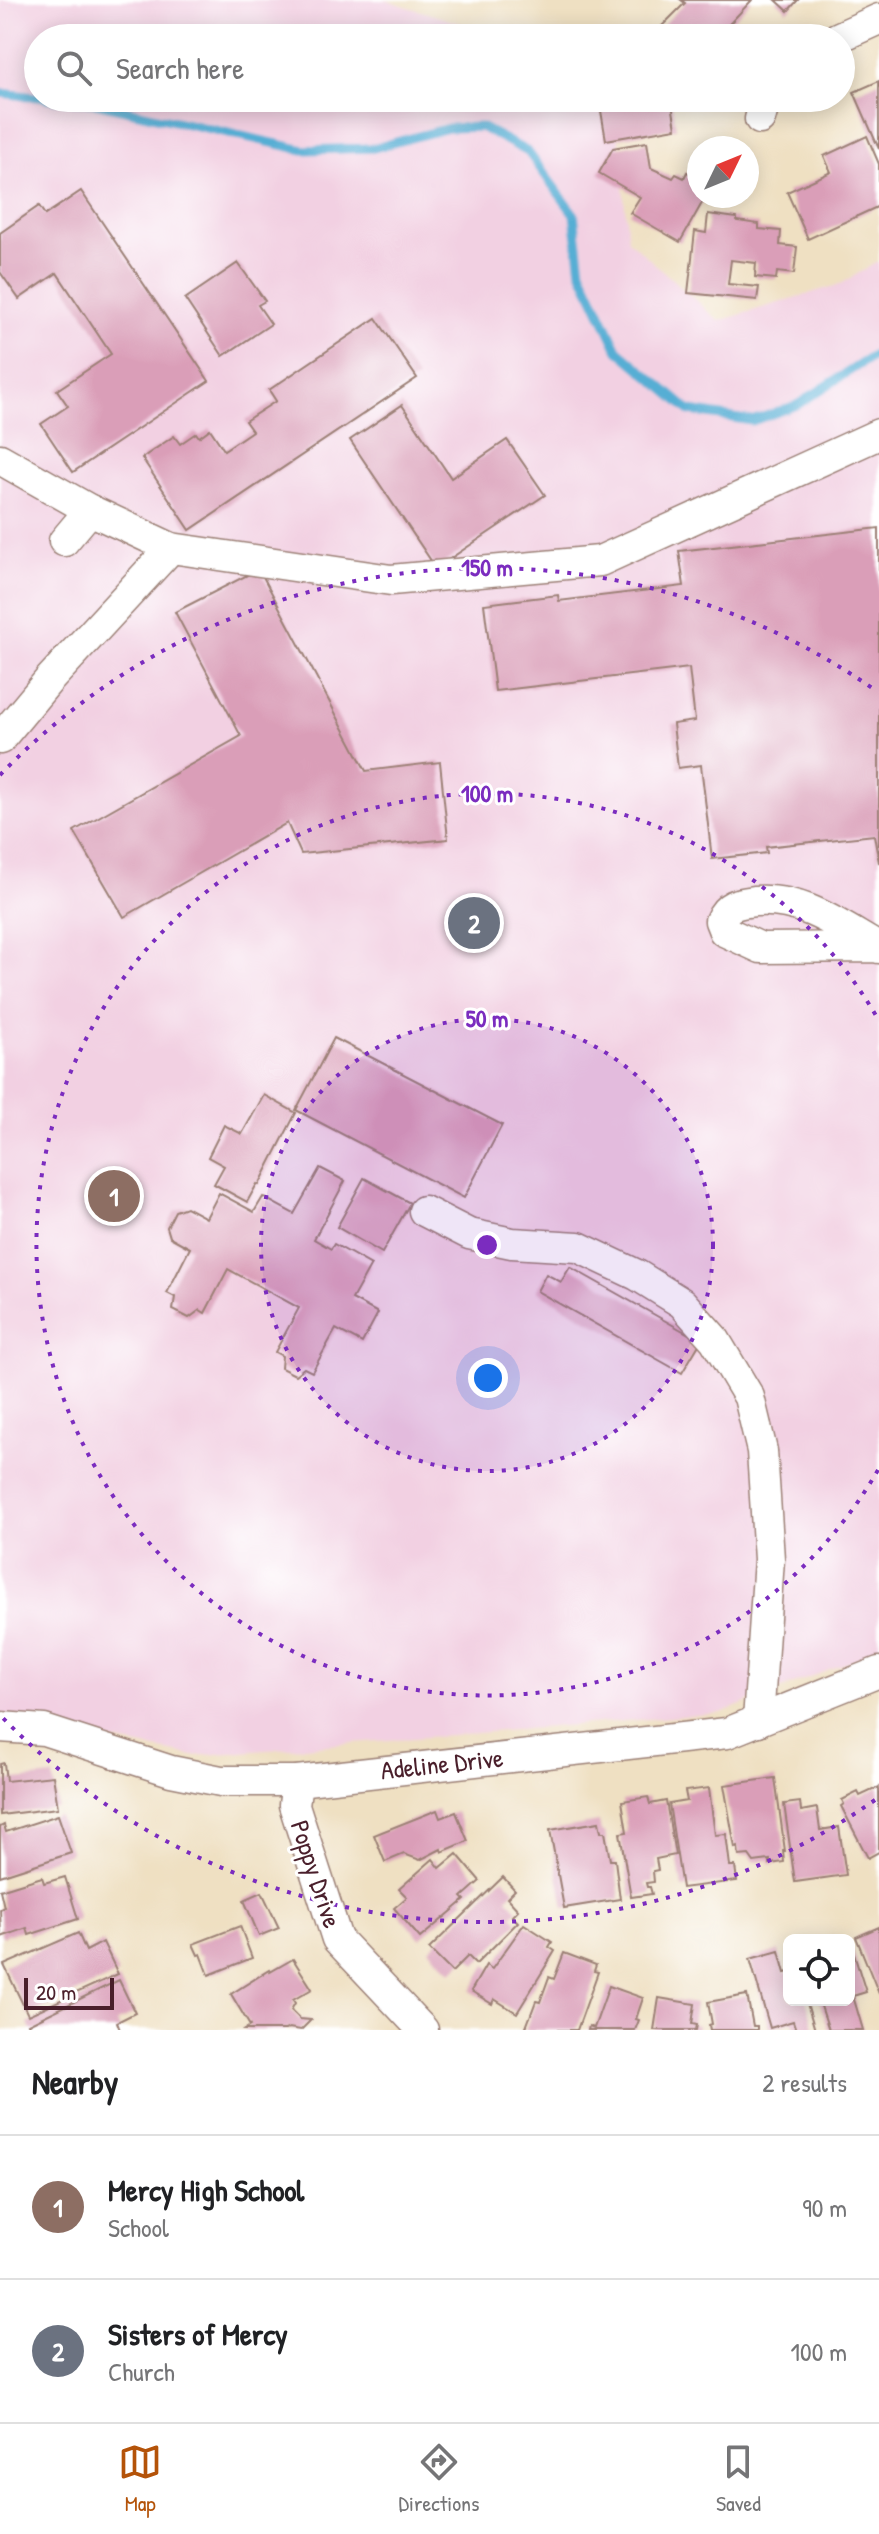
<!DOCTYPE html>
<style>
:root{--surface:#fff;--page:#f2f2f2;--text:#202124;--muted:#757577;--line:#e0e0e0;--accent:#b45309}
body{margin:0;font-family:"Patrick Hand",sans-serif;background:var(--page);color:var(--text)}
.controls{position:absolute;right:24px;bottom:24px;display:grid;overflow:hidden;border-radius:12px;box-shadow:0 4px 20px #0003}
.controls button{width:72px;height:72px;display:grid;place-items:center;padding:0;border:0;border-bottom:2px solid var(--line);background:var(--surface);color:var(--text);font:40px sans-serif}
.compass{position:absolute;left:687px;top:136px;width:72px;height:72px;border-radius:50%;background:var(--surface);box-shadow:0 4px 20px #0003;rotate:47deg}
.scale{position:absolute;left:24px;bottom:20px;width:90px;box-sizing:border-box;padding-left:8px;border:4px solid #4a1f2b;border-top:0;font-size:22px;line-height:28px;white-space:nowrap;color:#4a1f2b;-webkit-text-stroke:6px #fff;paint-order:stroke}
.you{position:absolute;left:488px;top:1378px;width:28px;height:28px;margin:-20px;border:6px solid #fff;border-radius:50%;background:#1a73e8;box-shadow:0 0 0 12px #1a73e833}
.badge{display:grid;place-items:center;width:52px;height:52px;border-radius:50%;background:var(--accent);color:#fff;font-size:26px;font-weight:700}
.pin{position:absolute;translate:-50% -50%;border:4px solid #fff;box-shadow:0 2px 8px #0006}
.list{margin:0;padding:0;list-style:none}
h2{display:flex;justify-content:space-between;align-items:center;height:104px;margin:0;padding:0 32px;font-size:34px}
h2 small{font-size:26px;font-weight:400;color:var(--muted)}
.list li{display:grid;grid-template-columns:52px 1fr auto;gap:24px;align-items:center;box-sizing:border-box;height:144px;padding:0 32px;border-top:2px solid var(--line)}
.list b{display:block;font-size:30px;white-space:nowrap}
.list p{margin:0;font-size:26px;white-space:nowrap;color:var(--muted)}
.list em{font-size:26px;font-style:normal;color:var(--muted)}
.icon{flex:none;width:44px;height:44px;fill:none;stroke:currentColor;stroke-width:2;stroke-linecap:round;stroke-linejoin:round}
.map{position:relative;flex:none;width:879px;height:2030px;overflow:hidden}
.search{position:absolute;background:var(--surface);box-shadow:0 4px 20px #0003;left:24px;right:24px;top:24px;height:88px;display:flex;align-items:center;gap:20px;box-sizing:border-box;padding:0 28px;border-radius:44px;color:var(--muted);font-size:30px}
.sheet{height:392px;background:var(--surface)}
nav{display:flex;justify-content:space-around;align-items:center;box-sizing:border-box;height:112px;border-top:2px solid var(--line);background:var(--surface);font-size:22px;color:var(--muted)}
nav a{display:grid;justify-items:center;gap:4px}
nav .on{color:var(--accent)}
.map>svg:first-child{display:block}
</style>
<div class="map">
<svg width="879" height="2030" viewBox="0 0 879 2030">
<rect width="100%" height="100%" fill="#fff"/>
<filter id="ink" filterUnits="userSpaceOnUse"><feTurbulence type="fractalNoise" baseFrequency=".0125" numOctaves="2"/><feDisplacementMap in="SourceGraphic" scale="16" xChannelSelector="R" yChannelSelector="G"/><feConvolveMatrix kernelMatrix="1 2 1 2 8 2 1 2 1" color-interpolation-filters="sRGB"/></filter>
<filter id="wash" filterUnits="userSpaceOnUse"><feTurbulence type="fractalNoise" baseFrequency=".006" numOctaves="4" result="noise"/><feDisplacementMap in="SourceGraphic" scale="32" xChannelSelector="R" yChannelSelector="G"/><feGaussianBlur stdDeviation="1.8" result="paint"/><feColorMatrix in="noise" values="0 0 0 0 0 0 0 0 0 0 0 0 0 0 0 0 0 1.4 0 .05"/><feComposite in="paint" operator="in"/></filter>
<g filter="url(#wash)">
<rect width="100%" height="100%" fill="#efe0c2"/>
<path fill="#f2d0e2" d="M0,0H386L506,38H38V98H615L628,240L719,321L841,284L879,261V1650L721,1713L193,1756L0,1720Z"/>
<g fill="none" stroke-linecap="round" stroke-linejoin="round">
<g stroke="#57aed4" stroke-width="9">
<path d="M0,93L38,97"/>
<path d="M45,98L95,103L304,150L374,148L448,128L481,127L528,152L574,214L581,271L618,350L690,411L752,421L797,405L879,352"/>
</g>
</g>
<g id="blocks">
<g fill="#da9eb8">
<path d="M681,0H752L716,38H671L660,28L685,3Z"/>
<path d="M776,0H798L788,11Z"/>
<path d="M879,81V149L854,92Z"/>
<path d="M617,98H671L676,128L606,140L600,105L618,102Z"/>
<path d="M867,136L879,164V206L808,239L787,192L831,172L824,156Z"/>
<path d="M647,142L651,168L673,178L676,174L684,178L687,172L699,179V196H706L680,242L630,213L640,197L599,173L613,148Z"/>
<path d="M81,191L209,381L73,472L41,424L68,406L57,390L111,354L57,273L19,299L0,272V233L39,206L45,215Z"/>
<path d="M708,214L737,218V221L759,224V229L781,231L780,245L797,247L794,274L777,272L776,279L755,277L756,263L731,260L728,284L759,287L757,300L688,293L695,231L706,233Z"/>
<path d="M238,263L265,301L258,305L271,324L223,356L185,299Z"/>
<path d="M376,318L417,378L190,530L142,458L174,436L180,444L196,433L199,437L210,429L224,450L252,431L245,421L276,401L269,390Z"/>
<path d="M402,405L451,478L507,440L545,495L436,568L350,440Z"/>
<path d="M879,528V863L874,835L766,847L767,853L712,859L701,765L678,768L673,724L695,721L689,668L495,691L484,604L558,595L559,601L684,586L679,551Z"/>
<path d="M259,569L366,771L440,762L448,839L301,854L287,823L124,917L74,831L241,736L175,612Z"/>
<path d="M334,1038L502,1125L464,1198L296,1110Z"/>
<path d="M264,1095L296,1113L259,1185L257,1184L247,1202L214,1184L224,1166L208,1157L224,1125L242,1134Z"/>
<path d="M320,1168L345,1181L314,1239L331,1249L334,1244L371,1265L352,1299L378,1313L362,1343L336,1329L312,1372L304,1368L295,1375L281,1368L282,1356L275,1352L299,1308L228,1269L205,1313L200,1310L189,1318L173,1310L175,1297L167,1293L190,1248L170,1237L167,1227L175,1211L186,1207L206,1218L219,1193L254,1212L263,1197L294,1214Z"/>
<path d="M364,1178L410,1203L382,1253L337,1227Z"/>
<path d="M570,1267L701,1341L682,1373L537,1291L546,1274L561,1282Z"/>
<path d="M4,1763L6,1781L53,1776L58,1808L0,1815V1764Z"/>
<path d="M775,1778L785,1851H783L784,1862L770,1864V1860L754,1862L749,1855L739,1856L738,1847L735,1848L724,1785Z"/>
<path d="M879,1787V1852L868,1858L841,1806L844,1804L842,1800L858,1792L860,1796Z"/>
<path d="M709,1788L715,1835L726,1834L730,1866H735L737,1881L682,1888L669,1804L687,1801L685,1791Z"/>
<path d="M648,1797L650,1804L666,1801L675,1855L656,1859L658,1870L653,1871L654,1882L646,1883L647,1887H650L652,1894L631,1897L620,1833L627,1832L622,1801Z"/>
<path d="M800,1802L801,1811L817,1808L820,1830L839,1827L846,1875L795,1882L784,1804Z"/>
<path d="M437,1810L440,1818L456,1812L468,1841L442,1852L441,1849L420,1860L404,1854L385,1862L374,1835Z"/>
<path d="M58,1815L71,1853L0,1876V1827L4,1825L6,1832Z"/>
<path d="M599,1822L601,1832H605L610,1860H615L620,1899L564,1908L550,1830Z"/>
<path d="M457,1854L480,1881L462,1897L465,1900L420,1938L394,1908L407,1897L399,1889L433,1859L440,1868Z"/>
<path d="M42,1877L44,1883L65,1877L78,1919L29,1935L27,1928L1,1937L0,1909L4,1907L0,1890Z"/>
<path d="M503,1877L515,1890L507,1898L518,1910L512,1916L518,1922L476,1964L468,1956L452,1972L429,1949Z"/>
<path d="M262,1892L279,1928L259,1936L244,1900Z"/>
<path d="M524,1924L552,1942L549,1947L555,1951L517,2013L494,1999L492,2004L471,1991L486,1965L492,1969Z"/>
<path d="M240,1926L252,1958L209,1975L201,1954L198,1955L193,1944Z"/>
<path d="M879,1927V1994L856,1937Z"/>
<path d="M78,1933L86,1951L103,1942L118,1974L28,2015L4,1965Z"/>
<path d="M852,1948L866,1992L853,1996L863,2030H829L819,2000H849V1949Z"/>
<path d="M779,1951L785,1973L789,1972V2000H806L815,2030H796L793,2021L770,2028L750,1959Z"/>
<path d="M564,1953L596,1965L594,1971L598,1972L577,2030H525L536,2001L540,2002L549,1977L554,1979Z"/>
<path d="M293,1959L312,1989L293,2000L295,2003L291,2010L300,2019L311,2020L301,2030L289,2028L285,2030H244L250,2026L231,1994L269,1970L270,1972Z"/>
<path d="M119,1980L135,2013L117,2022L120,2030H31L28,2024Z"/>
<path d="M609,1986L643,1998L636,2019L639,2020L635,2030H588L589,2026L594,2028Z"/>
<path d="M747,1995L753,2026H757V2030H710L709,2025L712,2024L708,2002Z"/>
<path d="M659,1998L695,2004L692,2024L697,2025L696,2030H654Z"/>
</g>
</g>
</g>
<g filter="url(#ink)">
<use href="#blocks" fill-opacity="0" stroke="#9c8076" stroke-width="2"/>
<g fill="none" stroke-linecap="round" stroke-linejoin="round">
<g stroke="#9c8076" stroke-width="33">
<g id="minor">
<path d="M837,38L879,19"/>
<path d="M760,119L766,98"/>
<path d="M0,459L90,510L171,548L391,580L600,561L879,434"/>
<path d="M64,541L90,510"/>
<path d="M0,739L49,680L171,548"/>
<path d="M877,947L761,948L724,931L720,921C727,904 738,903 755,901C802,897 838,925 877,947L879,948"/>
<path d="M424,1211L469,1234L512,1243L578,1247L637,1275L682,1303L715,1340L749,1397L762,1451L769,1559L758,1721"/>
<path d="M0,1727L44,1730L171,1771L221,1781H297L727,1733L879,1672"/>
<path d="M297,1781L294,1805L337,1939L423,2030"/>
</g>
</g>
<use href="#minor" stroke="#fff" stroke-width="30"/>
</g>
</g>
<circle cx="487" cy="1245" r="226" fill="#7b2cbf" fill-opacity=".12"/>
<g fill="none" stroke="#7b2cbf" stroke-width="4" stroke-dasharray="4 8">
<circle cx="487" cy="1245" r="226"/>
<path d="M878 1470A451 451 0 1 1 878 1019"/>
<path d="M875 1800A677 677 0 0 1 0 1715M0 775A677 677 0 0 1 875 690"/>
</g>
<g text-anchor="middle" stroke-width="6" stroke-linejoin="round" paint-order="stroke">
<g font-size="26" fill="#4a1f2b" stroke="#fff">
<text transform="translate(442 1764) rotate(-6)" y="9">Adeline Drive</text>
<text transform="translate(316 1874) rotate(72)" y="9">Poppy Drive</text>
</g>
</g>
<circle cx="487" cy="1245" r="12" fill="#7b2cbf" stroke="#fff" stroke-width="4"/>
<g font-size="24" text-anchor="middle" font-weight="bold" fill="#7b2cbf" stroke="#fff" stroke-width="6" stroke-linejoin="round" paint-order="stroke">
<text x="487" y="576">150 m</text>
<text x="487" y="802">100 m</text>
<text x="487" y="1027">50 m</text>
</g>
</svg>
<div class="controls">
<button><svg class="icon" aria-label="locate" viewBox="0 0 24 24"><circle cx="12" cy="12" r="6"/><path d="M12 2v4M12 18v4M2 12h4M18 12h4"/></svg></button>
</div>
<svg class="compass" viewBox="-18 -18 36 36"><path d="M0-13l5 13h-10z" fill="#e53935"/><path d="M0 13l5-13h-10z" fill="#757577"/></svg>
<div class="scale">20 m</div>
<div class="you"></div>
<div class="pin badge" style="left:114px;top:1196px;background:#8d6e63">1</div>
<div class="pin badge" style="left:474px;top:923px;background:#6b7280">2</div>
<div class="search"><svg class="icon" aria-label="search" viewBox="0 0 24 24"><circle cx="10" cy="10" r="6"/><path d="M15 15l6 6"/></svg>Search here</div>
</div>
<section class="sheet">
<h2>Nearby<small>2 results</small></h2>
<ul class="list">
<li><span class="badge" style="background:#8d6e63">1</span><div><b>Mercy High School</b><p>School</p></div><em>90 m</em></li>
<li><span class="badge" style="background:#6b7280">2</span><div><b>Sisters of Mercy</b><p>Church</p></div><em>100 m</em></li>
</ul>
</section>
<nav>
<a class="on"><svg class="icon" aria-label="map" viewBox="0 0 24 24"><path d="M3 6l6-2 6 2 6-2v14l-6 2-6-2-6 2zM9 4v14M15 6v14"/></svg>Map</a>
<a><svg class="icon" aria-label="directions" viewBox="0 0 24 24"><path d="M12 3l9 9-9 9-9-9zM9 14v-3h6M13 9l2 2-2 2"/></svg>Directions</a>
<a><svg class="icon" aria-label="saved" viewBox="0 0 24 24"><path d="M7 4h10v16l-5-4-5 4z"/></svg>Saved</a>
</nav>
